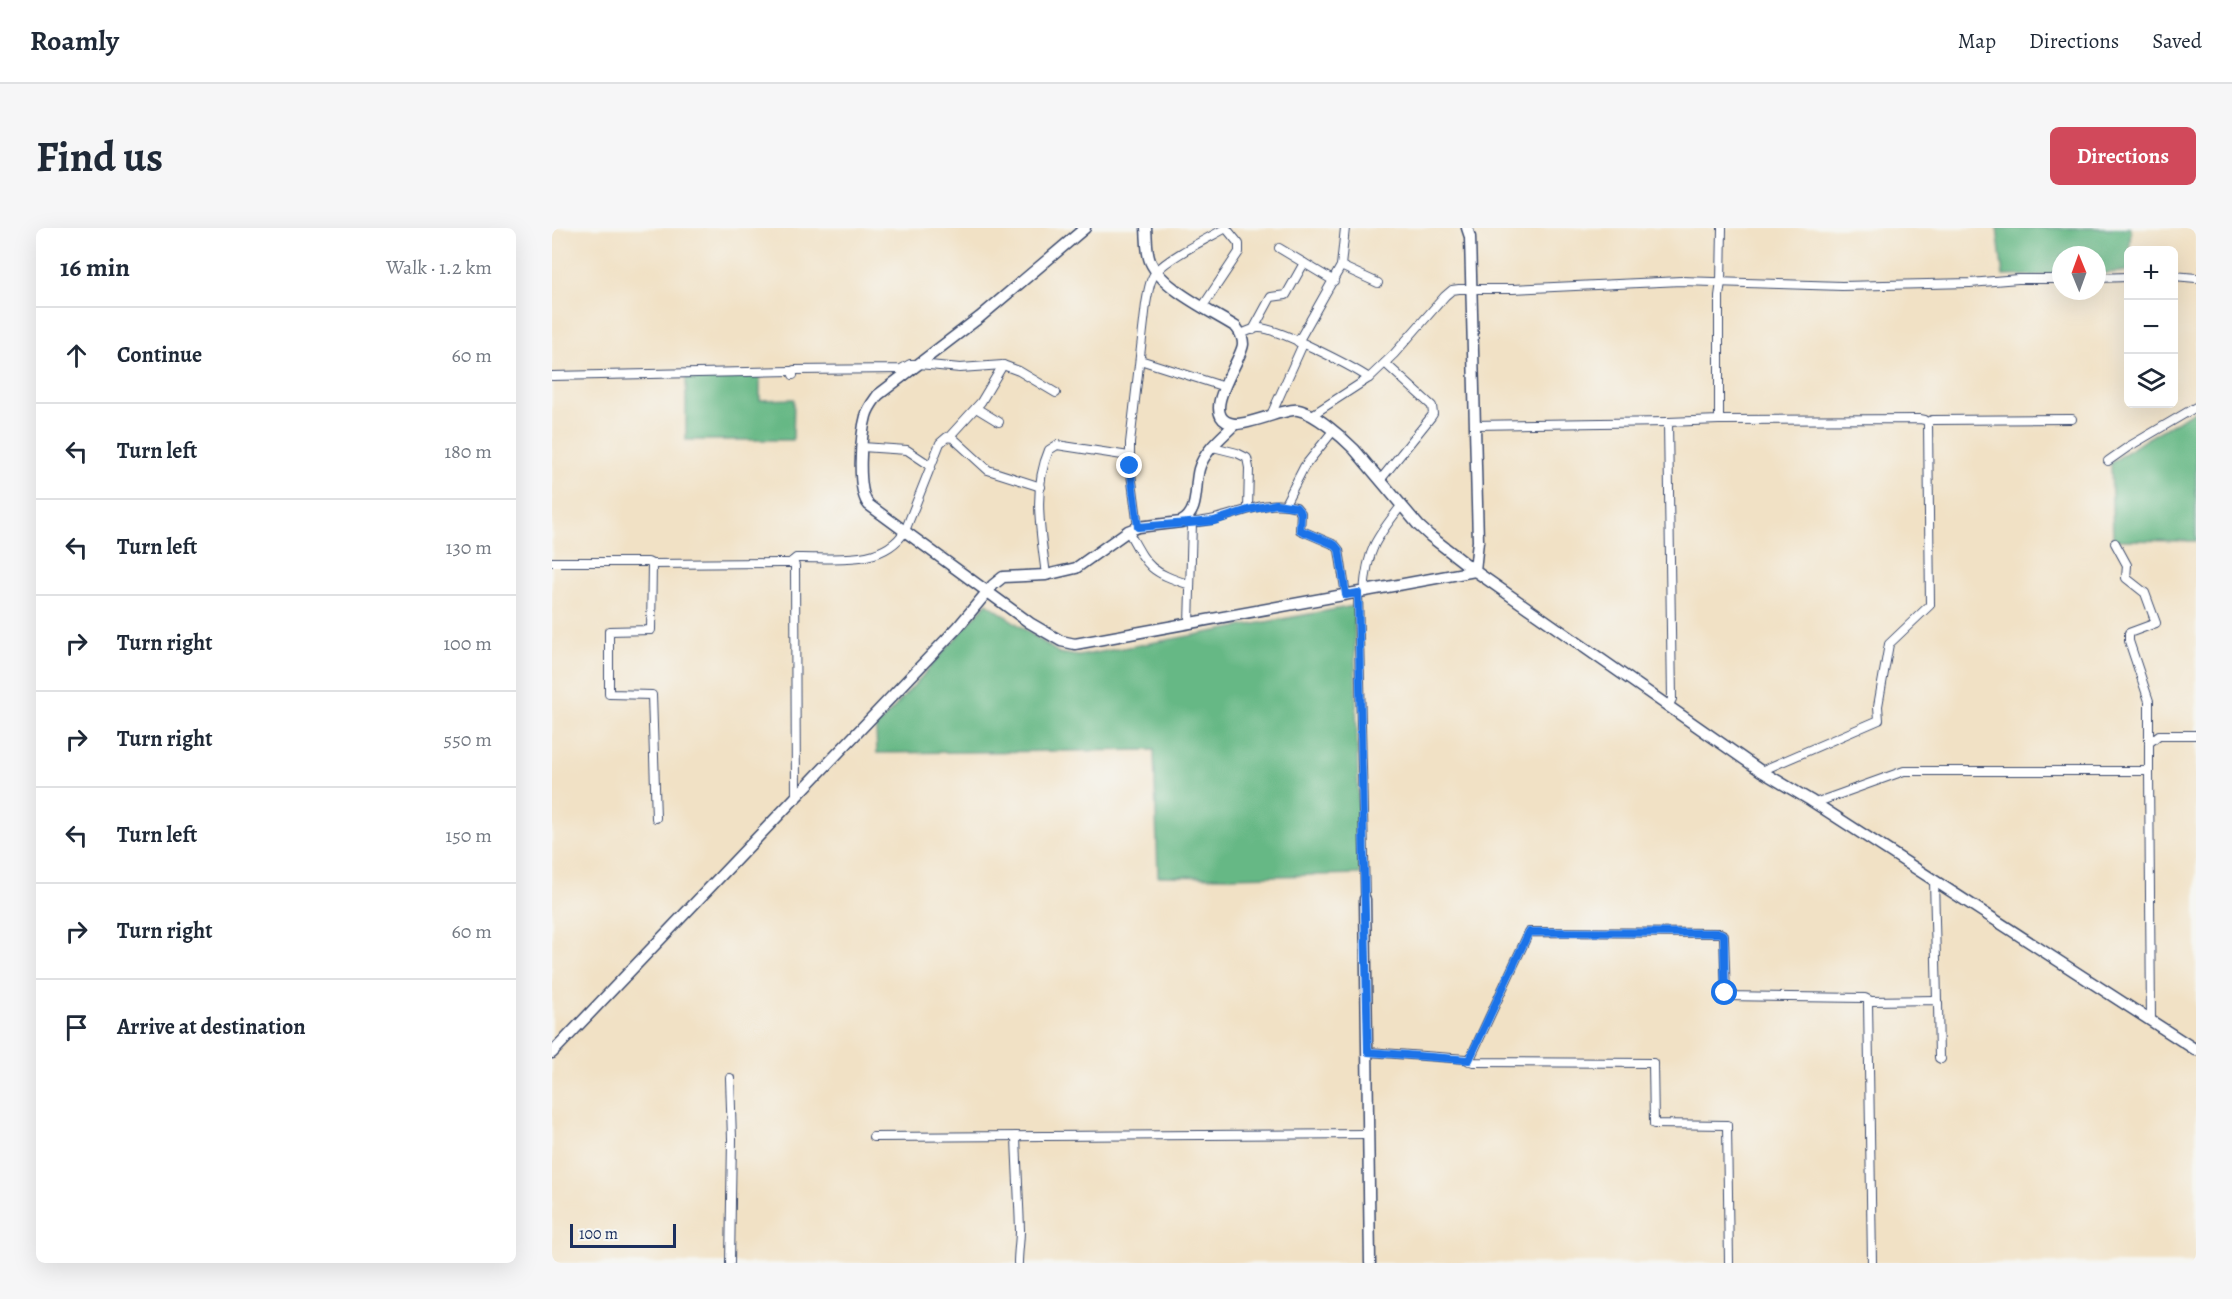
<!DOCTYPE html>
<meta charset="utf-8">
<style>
:root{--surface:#fff;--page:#f6f6f7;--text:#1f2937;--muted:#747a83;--line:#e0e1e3;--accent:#d1495b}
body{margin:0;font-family:Alegreya,serif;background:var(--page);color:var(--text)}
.controls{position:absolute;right:18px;top:18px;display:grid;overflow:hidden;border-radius:9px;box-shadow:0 6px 24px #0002}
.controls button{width:54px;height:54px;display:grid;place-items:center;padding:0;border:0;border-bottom:2px solid var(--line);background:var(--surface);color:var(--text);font:30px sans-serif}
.compass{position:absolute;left:1500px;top:18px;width:54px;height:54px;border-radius:50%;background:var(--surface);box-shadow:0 6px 24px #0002;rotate:359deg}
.scale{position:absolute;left:18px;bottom:15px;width:106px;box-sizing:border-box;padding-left:6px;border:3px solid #1b2f5e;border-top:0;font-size:16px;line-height:21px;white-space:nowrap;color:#1b2f5e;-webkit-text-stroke:4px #f6f6f2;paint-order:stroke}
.stop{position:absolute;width:18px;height:18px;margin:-14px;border:4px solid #1a73e8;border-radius:50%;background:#fff}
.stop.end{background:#1a73e8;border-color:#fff;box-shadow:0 2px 6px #0008}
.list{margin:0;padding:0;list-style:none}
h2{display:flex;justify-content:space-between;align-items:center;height:78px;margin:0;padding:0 24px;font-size:26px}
h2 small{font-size:20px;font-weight:400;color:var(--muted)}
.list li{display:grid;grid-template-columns:39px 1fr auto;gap:18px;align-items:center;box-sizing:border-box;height:96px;padding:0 24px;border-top:2px solid var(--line)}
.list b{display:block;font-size:22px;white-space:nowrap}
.list em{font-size:20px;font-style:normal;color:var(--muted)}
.icon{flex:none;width:33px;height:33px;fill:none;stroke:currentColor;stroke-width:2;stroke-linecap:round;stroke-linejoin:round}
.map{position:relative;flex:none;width:1644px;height:1035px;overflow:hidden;border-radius:9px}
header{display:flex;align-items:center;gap:36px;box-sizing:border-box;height:84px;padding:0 30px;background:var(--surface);border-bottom:2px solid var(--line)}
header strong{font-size:28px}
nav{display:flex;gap:33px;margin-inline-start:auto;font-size:21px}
.intro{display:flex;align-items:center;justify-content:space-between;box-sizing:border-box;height:144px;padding:0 36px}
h1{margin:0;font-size:42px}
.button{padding:15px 27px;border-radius:9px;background:var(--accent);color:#fff;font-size:21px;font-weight:700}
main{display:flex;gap:36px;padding:0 36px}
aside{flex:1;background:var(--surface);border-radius:9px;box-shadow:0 6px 24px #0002}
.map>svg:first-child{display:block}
</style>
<header>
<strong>Roamly</strong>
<nav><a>Map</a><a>Directions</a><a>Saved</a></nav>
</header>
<div class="intro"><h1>Find us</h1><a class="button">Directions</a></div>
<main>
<aside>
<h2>16 min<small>Walk · 1.2 km</small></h2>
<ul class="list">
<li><svg class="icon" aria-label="ahead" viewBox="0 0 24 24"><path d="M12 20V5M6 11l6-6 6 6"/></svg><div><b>Continue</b></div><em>60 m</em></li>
<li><svg class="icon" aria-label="left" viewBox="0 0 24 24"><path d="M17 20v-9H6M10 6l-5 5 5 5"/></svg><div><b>Turn left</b></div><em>180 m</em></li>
<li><svg class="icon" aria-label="left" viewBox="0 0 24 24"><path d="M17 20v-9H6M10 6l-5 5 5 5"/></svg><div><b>Turn left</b></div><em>130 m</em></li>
<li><svg class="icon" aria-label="right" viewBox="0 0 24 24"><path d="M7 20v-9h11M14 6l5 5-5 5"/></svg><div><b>Turn right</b></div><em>100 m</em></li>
<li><svg class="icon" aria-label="right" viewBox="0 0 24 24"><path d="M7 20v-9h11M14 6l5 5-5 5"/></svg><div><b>Turn right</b></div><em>550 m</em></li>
<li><svg class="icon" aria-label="left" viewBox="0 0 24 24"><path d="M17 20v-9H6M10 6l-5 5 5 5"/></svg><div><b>Turn left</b></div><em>150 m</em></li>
<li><svg class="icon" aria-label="right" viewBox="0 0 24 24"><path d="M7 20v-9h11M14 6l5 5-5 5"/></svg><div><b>Turn right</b></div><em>60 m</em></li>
<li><svg class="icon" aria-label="arrive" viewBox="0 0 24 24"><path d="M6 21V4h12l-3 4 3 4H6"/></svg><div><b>Arrive at destination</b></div></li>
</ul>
</aside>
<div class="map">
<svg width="1644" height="1035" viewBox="0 0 1644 1035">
<rect width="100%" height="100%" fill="#f6f6f2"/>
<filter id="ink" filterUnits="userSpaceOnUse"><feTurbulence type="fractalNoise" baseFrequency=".0167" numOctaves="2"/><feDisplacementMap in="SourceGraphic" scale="12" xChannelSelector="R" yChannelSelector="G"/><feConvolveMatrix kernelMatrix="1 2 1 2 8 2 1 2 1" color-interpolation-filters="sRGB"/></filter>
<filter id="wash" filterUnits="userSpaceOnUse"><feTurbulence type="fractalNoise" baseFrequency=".008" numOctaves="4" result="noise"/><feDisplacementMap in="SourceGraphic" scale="24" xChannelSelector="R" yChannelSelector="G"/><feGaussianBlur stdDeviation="1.35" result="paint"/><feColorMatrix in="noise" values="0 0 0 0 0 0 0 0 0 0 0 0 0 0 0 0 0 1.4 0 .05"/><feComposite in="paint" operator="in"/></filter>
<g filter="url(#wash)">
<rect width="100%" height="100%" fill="#f1e1c5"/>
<g fill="#66b885" stroke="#407472" stroke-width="1.5">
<path d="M1445,0H1579L1576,43L1545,46V27H1509V47L1451,48Z"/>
<path d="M208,147V172L242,171L241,212H134V149Z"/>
<path d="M1644,182V313L1561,312L1559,235L1593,212Z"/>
<path d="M435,375L507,425L527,428L802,378L808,646L677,649L606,648L602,522L325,525L324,500Z"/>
</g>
</g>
<g filter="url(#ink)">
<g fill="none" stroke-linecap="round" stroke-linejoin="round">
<g stroke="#3b4a6d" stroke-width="10">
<g id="minor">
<path d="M727,20L782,53"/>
<path d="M789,38L826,55"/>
<path d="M1622,48L1644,50"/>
<path d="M1545,50L1576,49"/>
<path d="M651,78L687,24V16L674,0"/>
<path d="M701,102L719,69L734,67L752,35"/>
<path d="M689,106C694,104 701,100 707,100C726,100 799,138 817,150"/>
<path d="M746,114L789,38L793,0"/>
<path d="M588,132L673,159"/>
<path d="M241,147L240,143L242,142L349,141L358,136H367L408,140L451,137L467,143L504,165"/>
<path d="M0,148L240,143"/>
<path d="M424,180L447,194"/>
<path d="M719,187L751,116"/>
<path d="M760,187L817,150L842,126L893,68L900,62L907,61H961L1129,53L1290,58L1418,55L1466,51H1509"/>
<path d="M1167,192L1368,191L1373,192L1376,195L1378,377L1337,416L1326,478L1327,492L1209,543"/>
<path d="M1376,195L1380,192L1520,191"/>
<path d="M923,197L1116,194"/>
<path d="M397,209L429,174L451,137"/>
<path d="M310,219L355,222L379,238"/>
<path d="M661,219L685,225L695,230L697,240L696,281"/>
<path d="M1556,233L1576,219L1644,179"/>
<path d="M829,251L879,189L881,186L880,178L833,135"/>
<path d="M733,276L752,239L781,203"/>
<path d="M629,294C671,298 706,268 744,279L749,285L748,302L783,317L787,322L794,367"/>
<path d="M586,299L578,238V215L594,76C596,66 597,52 604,44C617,29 655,11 674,0"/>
<path d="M576,303C597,341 597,343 638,357"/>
<path d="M241,333L243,338L244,571"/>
<path d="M0,334H96L100,336L228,335H238L244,330C281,329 330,339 353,303L388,215L395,209L401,210L436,242L489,259"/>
<path d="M100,336L99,402L57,403V466L100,467L104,590"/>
<path d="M494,347C489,306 480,261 497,222L505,217L577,228"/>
<path d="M812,364C815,322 824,310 849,278"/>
<path d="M806,365L813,671"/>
<path d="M637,396L640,295"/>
<path d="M1116,479L1120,471L1116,194L1167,192V68L1169,54L1170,0"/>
<path d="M1597,515L1607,507H1644"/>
<path d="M1597,543L1599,792"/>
<path d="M1263,575L1352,543H1597V473L1577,413V405L1604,395L1593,365L1574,350L1575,337L1563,315"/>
<path d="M1382,652L1385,773"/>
<path d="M1316,773L1320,1035"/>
<path d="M816,824L914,831L921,834L1101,835L1102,896L1175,897L1177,1035"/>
<path d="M917,833L977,704L1168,705L1172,707V710L1174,768L1313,770L1319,773L1383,772L1386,775L1387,830L1389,831"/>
<path d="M178,850L180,911L178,1035"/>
<path d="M464,908C465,940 467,971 468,1002C468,1013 466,1024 466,1035"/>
<path d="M321,909L816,906"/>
</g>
</g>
<g stroke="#3b4a6d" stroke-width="13">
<g id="tertiary">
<path d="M533,0L428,89L326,167C321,174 316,180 314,188C309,206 304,263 317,277L478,395L509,413L523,416L923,343L926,313L918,9L915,0"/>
<path d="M594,0C595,10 594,23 598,33C610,61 659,83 684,99C688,104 691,109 691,116C690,133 644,190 682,196C692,197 717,188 727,185C733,184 740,181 746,182C763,185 790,209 802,221L867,298L878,308L923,343L1209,543L1258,572L1644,822"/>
<path d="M813,671L818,1035"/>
<path d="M0,825L406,399L441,357L451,349L494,347L524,340L576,303L586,299L629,294C648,284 642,259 647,241C652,223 670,209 683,196"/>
</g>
</g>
<use href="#minor" stroke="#fff" stroke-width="8"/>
<use href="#tertiary" stroke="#fff" stroke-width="10"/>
</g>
</g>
<g fill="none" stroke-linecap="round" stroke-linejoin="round" filter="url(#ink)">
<path stroke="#1a73e8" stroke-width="8" d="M578,238L586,299L662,293L696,282L724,276L744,279L749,285L748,302L783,317L787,322L794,367L806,365L816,824L917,832L977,704L1168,705L1172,707V710L1173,765"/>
</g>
</svg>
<div class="controls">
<button>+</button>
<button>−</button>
<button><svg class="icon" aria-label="layers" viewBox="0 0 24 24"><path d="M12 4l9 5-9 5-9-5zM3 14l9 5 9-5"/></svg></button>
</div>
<svg class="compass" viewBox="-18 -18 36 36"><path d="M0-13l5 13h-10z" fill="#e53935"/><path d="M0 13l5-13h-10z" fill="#747a83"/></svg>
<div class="scale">100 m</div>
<div class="stop" style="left:1173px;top:765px"></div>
<div class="stop end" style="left:578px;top:238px"></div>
</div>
</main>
